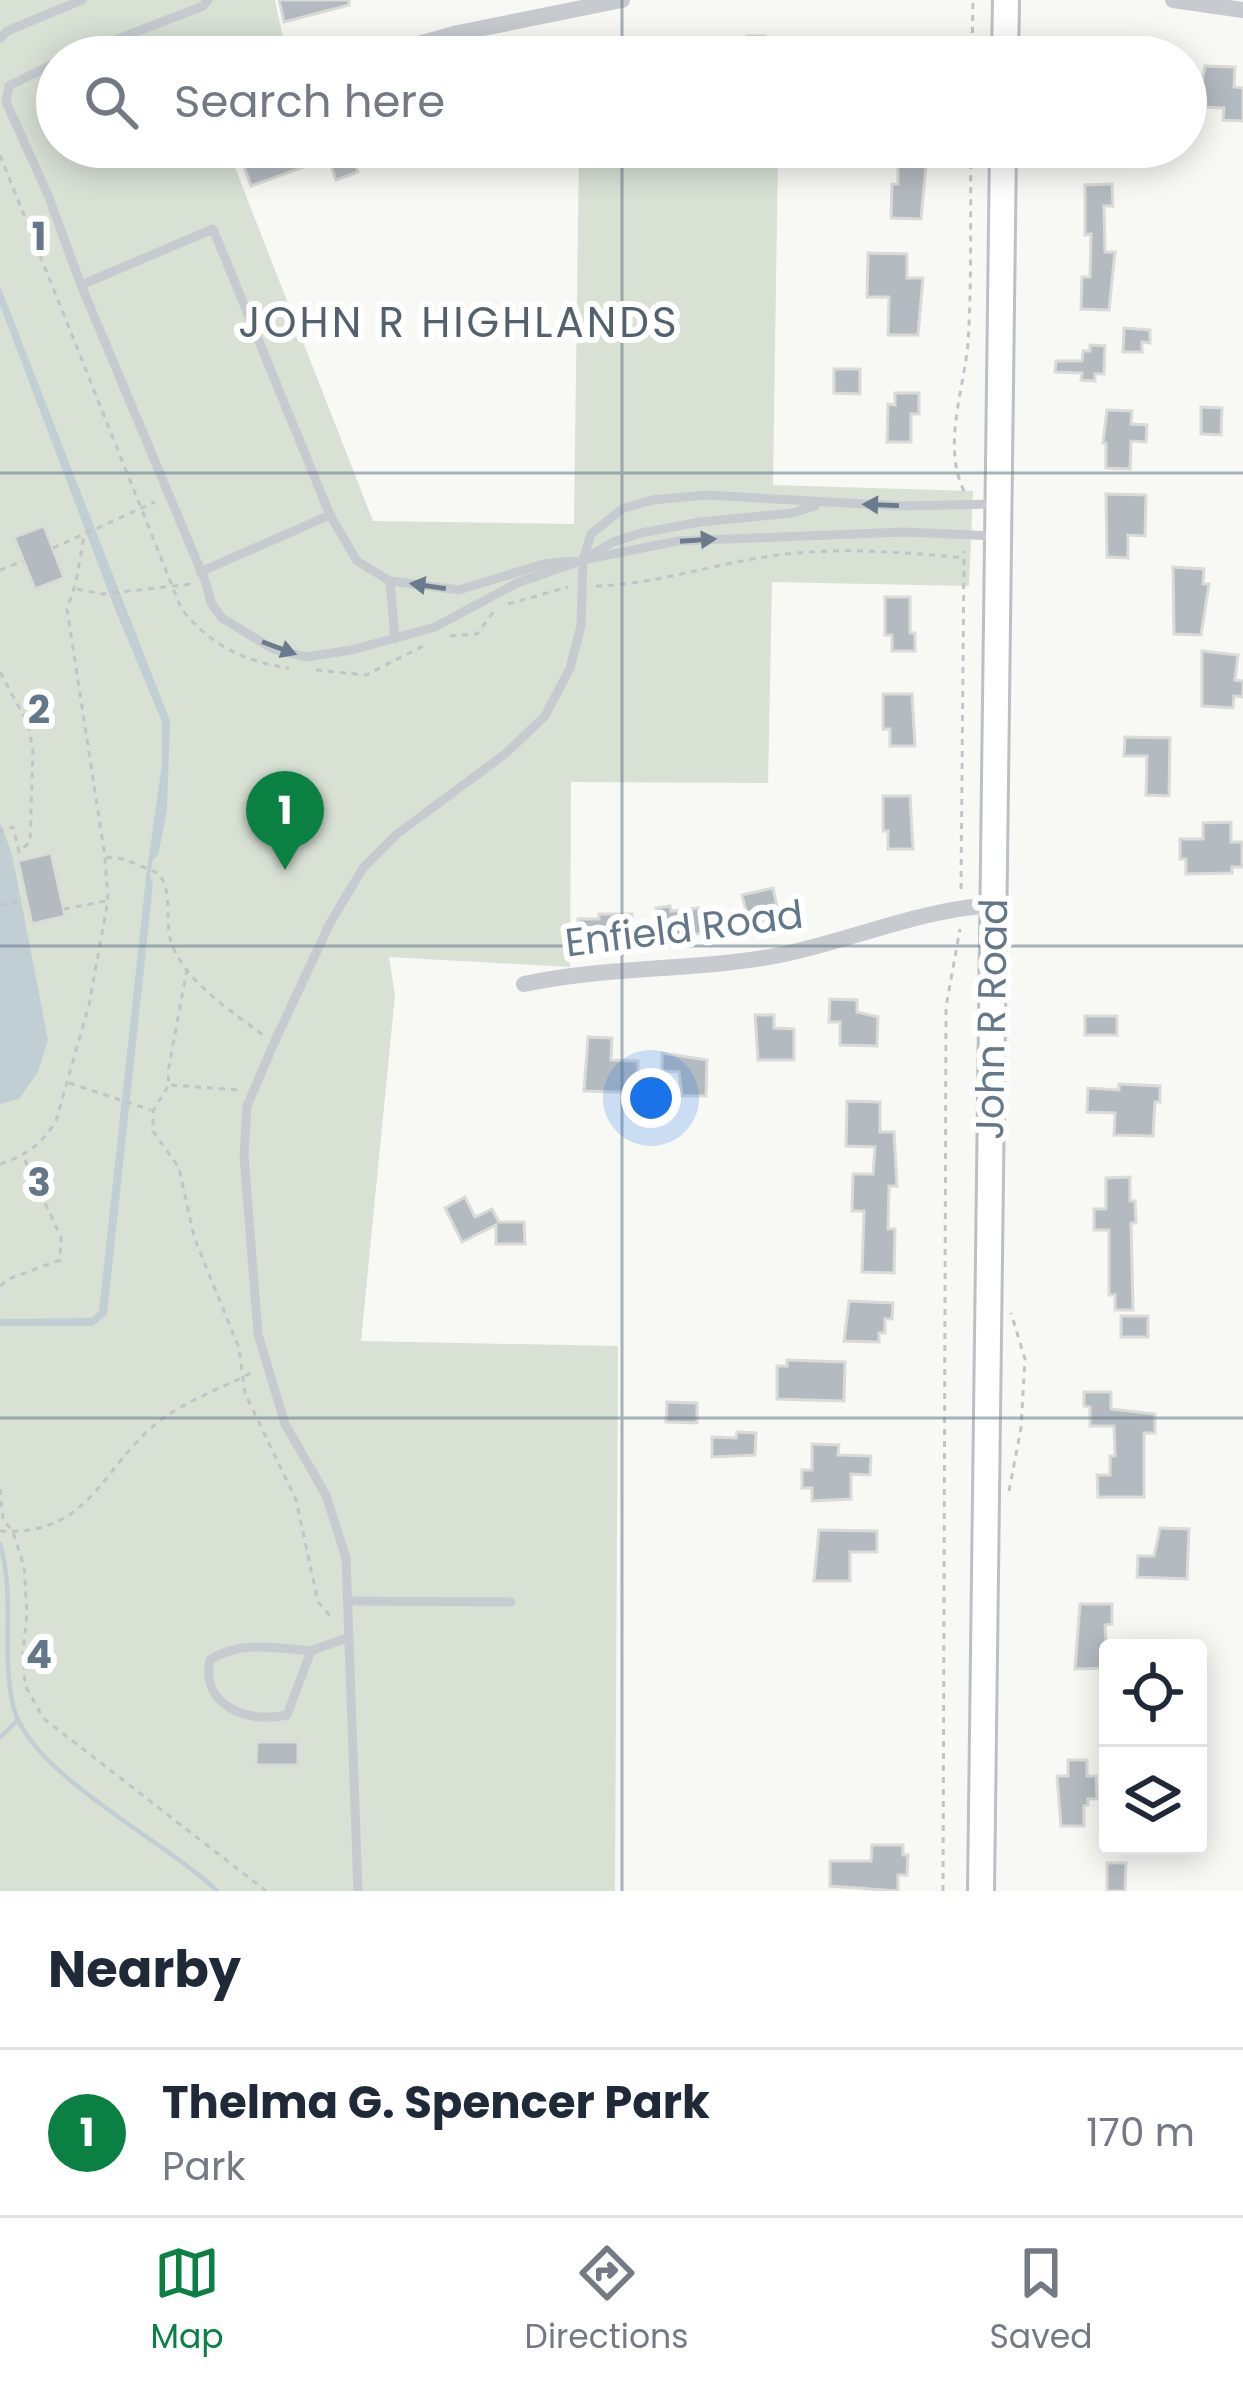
<!DOCTYPE html>
<style>
:root{--surface:#fff;--page:#f2f2f3;--text:#1f2937;--muted:#747a83;--line:#e0e1e3;--accent:#0b8043}
body{margin:0;font-family:Poppins,sans-serif;background:var(--page);color:var(--text)}
.controls{position:absolute;right:36px;bottom:36px;display:grid;overflow:hidden;border-radius:12px;box-shadow:0 6px 30px #0003}
.controls button{width:108px;height:108px;display:grid;place-items:center;padding:0;border:0;border-bottom:3px solid var(--line);background:var(--surface);color:var(--text);font:60px sans-serif}
.you{position:absolute;left:651px;top:1098px;width:42px;height:42px;margin:-30px;border:9px solid #fff;border-radius:50%;background:#1a73e8;box-shadow:0 0 0 18px #1a73e833}
.badge{display:grid;place-items:center;width:78px;height:78px;border-radius:50%;background:var(--accent);color:#fff;font-size:39px;font-weight:700}
.pin{position:absolute;translate:-50% -99px;filter:drop-shadow(0 3px 6px #0008)}
.pin::after{content:'';position:absolute;top:63px;width:42px;height:36px;background:inherit;clip-path:polygon(0 0,100% 0,50% 100%)}
.list{margin:0;padding:0;list-style:none}
h2{display:flex;justify-content:space-between;align-items:center;height:156px;margin:0;padding:0 48px;font-size:51px}
h2 small{font-size:39px;font-weight:400;color:var(--muted)}
.list li{display:grid;grid-template-columns:78px 1fr auto;gap:36px;align-items:center;box-sizing:border-box;height:168px;padding:0 48px;border-top:3px solid var(--line)}
.list b{display:block;font-size:45px;white-space:nowrap}
.list p{margin:0;font-size:39px;white-space:nowrap;color:var(--muted)}
.list em{font-size:39px;font-style:normal;color:var(--muted)}
.icon{flex:none;width:66px;height:66px;fill:none;stroke:currentColor;stroke-width:2;stroke-linecap:round;stroke-linejoin:round}
.map{position:relative;flex:none;width:1243px;height:1891px;overflow:hidden}
.search{position:absolute;background:var(--surface);box-shadow:0 6px 30px #0003;left:36px;right:36px;top:36px;height:132px;display:flex;align-items:center;gap:30px;box-sizing:border-box;padding:0 42px;border-radius:66px;color:var(--muted);font-size:45px}
.sheet{height:324px;background:var(--surface)}
nav{display:flex;justify-content:space-around;align-items:center;box-sizing:border-box;height:168px;border-top:3px solid var(--line);background:var(--surface);font-size:33px;color:var(--muted)}
nav a{display:grid;justify-items:center;gap:6px}
nav .on{color:var(--accent)}
.map>svg:first-child{display:block}
</style>
<div class="map">
<svg width="1243" height="1891" viewBox="0 0 1243 1891">
<rect width="100%" height="100%" fill="#f8f8f5"/>
<path fill="#d9e1d5" d="M0,0H275L287,57H57V147H227L373,521L574,524L579,147L778,149L773,485L973,491L969,586L772,582L768,783L571,782L570,967L389,957L395,995L361,1341L618,1346L615,1891H0Z"/>
<g fill="#c1ced3">
<path d="M0,286L170,721L167,810L158,856L153,859L150,875L153,884L107,1314L93,1326H0V1319L91,1318L99,1311L146,878L162,763V722L115,609L0,305Z"/>
<path d="M0,822L12,854L48,1040L38,1072L19,1099L0,1104Z"/>
</g>
<g fill="none" stroke-linecap="round" stroke-linejoin="round">
<g stroke="#c1ced3" stroke-width="4.5">
<path d="M0,1544C16,1597 0,1655 14,1709C33,1776 166,1841 217,1891"/>
<path d="M0,1737L18,1720"/>
</g>
</g>
<g fill="#b3bac0" stroke="#dadad7" stroke-width="3">
<path d="M279,0H349V5L284,22Z"/>
<path d="M747,36H765V42L795,41V57H747Z"/>
<path d="M1205,66L1235,67L1234,87L1243,88V121L1223,120L1224,108L1198,107Z"/>
<path d="M282,147H302L306,158L301,160L304,167L251,186L243,164L283,150Z"/>
<path d="M345,147H393V149L355,163L358,172L336,180L328,158L346,152Z"/>
<path d="M898,166H926L921,219L891,218L892,184H898Z"/>
<path d="M1112,184L1113,206H1104L1105,252H1115L1109,310L1081,309L1082,277H1090L1091,234L1085,235V185Z"/>
<path d="M868,253L907,254V278H923L918,335H888L889,297H867Z"/>
<path d="M1124,328L1150,330V343L1142,342V352H1123Z"/>
<path d="M1090,345L1105,346L1104,374H1095V381L1081,380L1082,373L1055,372L1056,361H1082L1083,351H1090Z"/>
<path d="M834,369H860V394L834,393Z"/>
<path d="M895,393H919V414H911V442H887L888,404L895,405Z"/>
<path d="M1201,407L1222,408L1221,435L1201,434Z"/>
<path d="M1107,410L1132,411L1131,424L1147,425L1146,442L1131,441L1130,469L1106,468V443H1103Z"/>
<path d="M1106,494L1146,495L1145,536L1128,535V558L1107,557Z"/>
<path d="M44,526L64,578L35,589L14,537Z"/>
<path d="M1173,567L1204,569L1203,584H1209L1201,635L1174,634Z"/>
<path d="M885,597H910V633H915V651H892V635H885Z"/>
<path d="M1202,651L1238,655L1235,680L1243,681V697L1234,696L1233,708L1202,706Z"/>
<path d="M883,694H912L915,746H890V729H883Z"/>
<path d="M1125,737L1170,738L1169,796L1146,795L1147,756H1124Z"/>
<path d="M883,796H910L913,849H888V831H883Z"/>
<path d="M1231,822V842H1242V867H1232V873L1186,874V859H1180V839H1203V823Z"/>
<path d="M51,853L65,916L32,924L18,861Z"/>
<path d="M773,888L779,916L761,921L759,913L747,915L742,895Z"/>
<path d="M670,906L671,911L699,908L703,933L660,939L656,908Z"/>
<path d="M599,914H632V937L578,938V919H599Z"/>
<path d="M830,999L857,1000V1012L878,1017L877,1046L840,1045V1022H829Z"/>
<path d="M755,1015H774V1028L794,1029V1060H758Z"/>
<rect x="1085" y="1016" width="32" height="19"/>
<path d="M588,1037L612,1038L611,1060L638,1061V1093L584,1091Z"/>
<path d="M662,1053L707,1060L706,1096H682L679,1072L662,1071Z"/>
<path d="M1119,1084L1160,1086V1102H1155L1153,1136L1114,1135L1115,1113L1087,1112L1088,1088L1119,1090Z"/>
<path d="M847,1101L880,1102V1132H894L897,1186H889L888,1229H895L894,1273L862,1272L864,1211H852L853,1174H873L875,1147L846,1146Z"/>
<path d="M1130,1177V1201H1135L1136,1223H1131L1133,1310H1115V1295H1109V1230H1094V1209H1106V1178Z"/>
<path d="M465,1197L475,1217L492,1209L499,1222H524L525,1244H496V1225L462,1242L445,1208Z"/>
<path d="M849,1301L893,1303L892,1319H885V1333H879V1342L844,1341Z"/>
<rect x="1121" y="1316" width="27" height="21"/>
<path d="M787,1360L845,1362L844,1401L777,1399V1366H787Z"/>
<path d="M1084,1392H1111V1409L1155,1414V1433H1144V1497H1098L1097,1475H1110V1456H1115L1114,1426H1090V1407L1084,1406Z"/>
<path d="M667,1402L697,1403V1423L666,1422Z"/>
<path d="M737,1432L756,1433L755,1455L712,1457V1437L736,1438Z"/>
<path d="M812,1444L839,1445L838,1455L871,1456L870,1475L851,1474V1499L812,1501V1488H802V1470H812Z"/>
<path d="M1160,1528L1189,1529L1187,1579L1137,1577L1138,1556H1154Z"/>
<path d="M819,1530L877,1531V1552H850V1581H814Z"/>
<path d="M1080,1604H1112V1624L1105,1625L1108,1668L1075,1669Z"/>
<path d="M257,1742H298V1765H256Z"/>
<path d="M1068,1760H1087V1776H1096L1097,1799H1088V1805L1084,1806V1826H1061L1057,1776H1068Z"/>
<path d="M872,1845H903V1855H908L907,1875H898V1891L830,1886V1861H871Z"/>
<path d="M1107,1863H1126L1125,1891H1107Z"/>
</g>
<g fill="none" stroke-linecap="round" stroke-linejoin="round">
<g stroke="#bbc0c5" stroke-width="30">
<g id="secondary">
<path d="M1005,57L1006,0"/>
<path d="M981,1891L1003,147"/>
</g>
</g>
<g stroke="#c2c4c6" stroke-width="3" stroke-dasharray="6 6" stroke-linecap="butt">
<path d="M972,57L973,0"/>
<path d="M0,155L181,608C208,644 245,662 289,668"/>
<path d="M964,491C942,446 964,390 968,343C972,279 970,212 971,147"/>
<path d="M53,548L155,502"/>
<path d="M0,570L23,561"/>
<path d="M596,586C659,584 716,563 778,555C839,547 903,552 964,558"/>
<path d="M77,589L102,594L192,584"/>
<path d="M508,604L568,587"/>
<path d="M450,636L477,634L495,610"/>
<path d="M316,670L366,675L425,645"/>
<path d="M0,672L28,724L33,750L30,842L19,852L13,827L0,831"/>
<path d="M106,857L124,859L158,873C173,891 165,915 170,938C180,978 231,1011 263,1035"/>
<path d="M961,889L964,551"/>
<path d="M0,905L24,901"/>
<path d="M64,909L106,901"/>
<path d="M187,969L168,1072L169,1085L153,1111V1131L179,1168L194,1237L239,1348L245,1393L296,1500L318,1602L332,1618"/>
<path d="M69,1083L151,1110"/>
<path d="M171,1085L239,1090"/>
<path d="M0,1164C25,1156 42,1144 56,1121L89,1005L108,900L105,857L67,609L76,582L84,536"/>
<path d="M0,1286L11,1278L60,1260L61,1237L24,1158"/>
<path d="M0,1489L3,1519L13,1532L24,1566L27,1614L23,1652L25,1685L43,1718L266,1891"/>
<path d="M1009,1491L1021,1428L1025,1359L1011,1313"/>
<path d="M0,1531C93,1536 100,1466 162,1419C191,1398 224,1388 254,1371"/>
<path d="M943,1891L946,1007L960,929"/>
</g>
<g stroke="#c7cbcf" stroke-width="9">
<path d="M0,39L7,31L82,0"/>
<path d="M71,57L203,6L208,0"/>
<path d="M9,86L6,102L48,195L81,285"/>
<path d="M9,86L57,62"/>
<path d="M330,515L213,229L81,285L206,583L211,603L222,618L273,649L306,657L352,650L435,627L517,583L583,560L613,542L641,533L700,522L792,513L815,506"/>
<path d="M588,559L678,541L904,532L995,536"/>
<path d="M200,572L330,515L357,561L390,581L459,590L544,564L572,561"/>
<path d="M390,581L395,639"/>
<path d="M348,1601L511,1602"/>
<path d="M311,1651C278,1648 240,1640 210,1660C200,1706 249,1724 287,1715L311,1651L349,1637"/>
<path d="M358,1891L346,1558L326,1495L285,1424L258,1334L244,1155L247,1106L274,1043L330,923L363,868L397,834L505,754L545,716L570,668L581,626L583,560L591,534L622,509L652,500L706,495L900,506L997,504"/>
</g>
<g stroke="#c7cbcf" stroke-width="16">
<path d="M1173,0L1243,10"/>
<path d="M371,57L458,33L622,0"/>
<path d="M524,984C607,966 692,971 775,956C848,942 917,910 992,905"/>
</g>
<use href="#secondary" stroke="#fff" stroke-width="24"/>
</g>
<defs><path id="oneway-solid" d="M-6-.8H1V-3.2L6.5 0L1 3.2V.8H-6Z" transform="scale(3)"/></defs>
<g fill="#697b8c">
<use href="#oneway-solid" transform="translate(881 505) rotate(-178)"/>
<use href="#oneway-solid" transform="translate(698 540) rotate(-4)"/>
<use href="#oneway-solid" transform="translate(428 586) rotate(-172)"/>
<use href="#oneway-solid" transform="translate(279 648) rotate(20)"/>
</g>
<path fill="none" stroke="#647789" stroke-width="3" stroke-opacity="0.55" d="M622,0V57M622,147V1891M0,473H1243M0,946H1243M0,1418H1243"/>
<g text-anchor="middle" stroke-width="12" stroke-linejoin="round" paint-order="stroke">
<g font-size="39" fill="#647789" stroke="#fff">
<text transform="translate(684 928) rotate(-7)" y="14">Enfield Road</text>
<text transform="translate(991 1019) rotate(-89)" y="14">John R Road</text>
</g>
<g font-size="42" letter-spacing="3" fill="#53616d" stroke="#fff">
<text x="459" y="337">JOHN R HIGHLANDS</text>
</g>
</g>
<g font-size="39" text-anchor="middle" font-weight="bold" fill="#647789" stroke="#fff" stroke-width="12" stroke-linejoin="round" paint-order="stroke">
<text x="39" y="250">1</text>
<text x="39" y="723">2</text>
<text x="39" y="1196">3</text>
<text x="39" y="1668">4</text>
</g>
</svg>
<div class="controls">
<button><svg class="icon" aria-label="locate" viewBox="0 0 24 24"><circle cx="12" cy="12" r="6"/><path d="M12 2v4M12 18v4M2 12h4M18 12h4"/></svg></button>
<button><svg class="icon" aria-label="layers" viewBox="0 0 24 24"><path d="M12 4l9 5-9 5-9-5zM3 14l9 5 9-5"/></svg></button>
</div>
<div class="you"></div>
<div class="pin badge" style="left:285px;top:870px">1</div>
<div class="search"><svg class="icon" aria-label="search" viewBox="0 0 24 24"><circle cx="10" cy="10" r="6"/><path d="M15 15l6 6"/></svg>Search here</div>
</div>
<section class="sheet">
<h2>Nearby<small></small></h2>
<ul class="list">
<li><span class="badge">1</span><div><b>Thelma G. Spencer Park</b><p>Park</p></div><em>170 m</em></li>
</ul>
</section>
<nav>
<a class="on"><svg class="icon" aria-label="map" viewBox="0 0 24 24"><path d="M3 6l6-2 6 2 6-2v14l-6 2-6-2-6 2zM9 4v14M15 6v14"/></svg>Map</a>
<a><svg class="icon" aria-label="directions" viewBox="0 0 24 24"><path d="M12 3l9 9-9 9-9-9zM9 14v-3h6M13 9l2 2-2 2"/></svg>Directions</a>
<a><svg class="icon" aria-label="saved" viewBox="0 0 24 24"><path d="M7 4h10v16l-5-4-5 4z"/></svg>Saved</a>
</nav>
